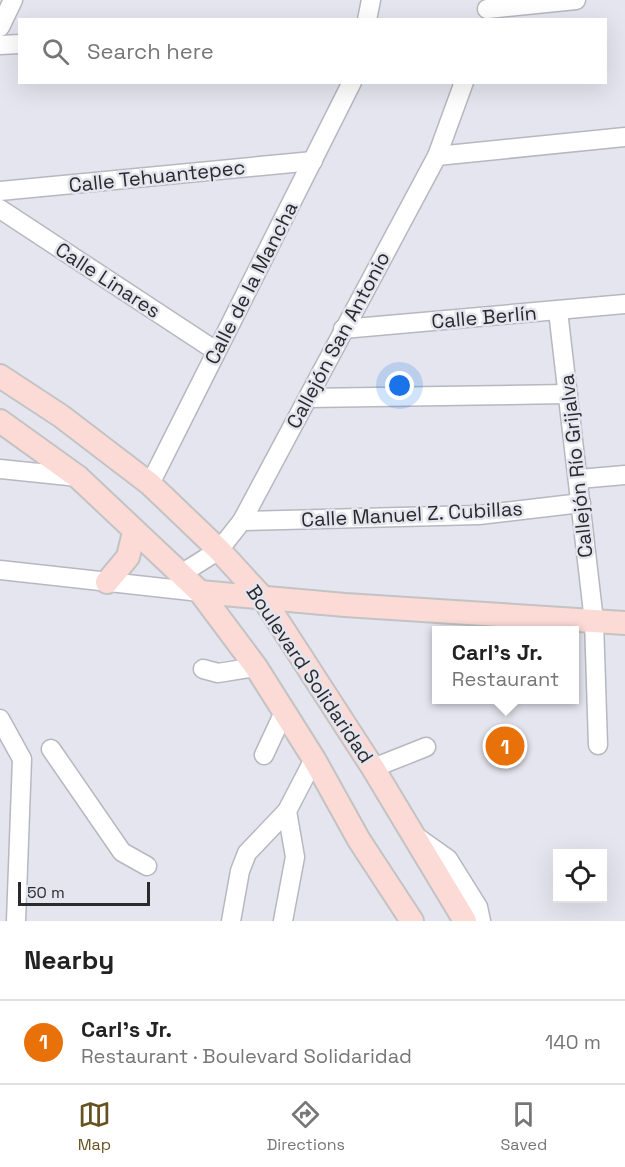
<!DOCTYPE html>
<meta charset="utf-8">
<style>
:root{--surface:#fff;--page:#f2f2f2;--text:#222;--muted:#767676;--line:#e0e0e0;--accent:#665321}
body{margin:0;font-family:"Space Grotesk",sans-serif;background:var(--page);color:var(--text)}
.controls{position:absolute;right:18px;bottom:18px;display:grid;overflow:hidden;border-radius:0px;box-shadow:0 6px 24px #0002}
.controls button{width:54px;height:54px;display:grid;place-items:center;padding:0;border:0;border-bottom:2px solid var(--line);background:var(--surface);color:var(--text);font:30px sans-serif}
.scale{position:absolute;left:18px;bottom:15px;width:132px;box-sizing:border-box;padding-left:6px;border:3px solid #2a2a2d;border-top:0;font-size:16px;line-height:21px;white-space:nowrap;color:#2a2a2d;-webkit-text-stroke:4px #e4e5ee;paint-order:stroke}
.you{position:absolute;left:400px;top:386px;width:21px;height:21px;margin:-15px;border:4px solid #fff;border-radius:50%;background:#1a73e8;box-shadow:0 0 0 9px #1a73e833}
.badge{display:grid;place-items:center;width:39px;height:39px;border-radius:50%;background:var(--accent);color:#fff;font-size:20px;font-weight:700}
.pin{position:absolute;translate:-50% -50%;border:3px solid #fff;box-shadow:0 2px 6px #0006}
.popup{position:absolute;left:432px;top:626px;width:147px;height:78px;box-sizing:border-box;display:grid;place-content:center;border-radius:0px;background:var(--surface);filter:drop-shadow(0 2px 4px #0005);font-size:20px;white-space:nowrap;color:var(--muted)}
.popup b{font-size:22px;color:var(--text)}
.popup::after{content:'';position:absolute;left:50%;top:100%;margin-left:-12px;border:12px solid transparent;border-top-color:var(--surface)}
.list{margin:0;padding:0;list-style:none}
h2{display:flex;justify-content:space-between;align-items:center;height:78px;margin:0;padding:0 24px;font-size:26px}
h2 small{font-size:20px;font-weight:400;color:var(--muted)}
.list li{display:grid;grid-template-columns:39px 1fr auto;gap:18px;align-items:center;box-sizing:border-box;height:84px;padding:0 24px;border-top:2px solid var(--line)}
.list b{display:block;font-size:22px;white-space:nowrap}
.list p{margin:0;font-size:20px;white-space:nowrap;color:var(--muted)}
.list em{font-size:20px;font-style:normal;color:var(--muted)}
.icon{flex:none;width:33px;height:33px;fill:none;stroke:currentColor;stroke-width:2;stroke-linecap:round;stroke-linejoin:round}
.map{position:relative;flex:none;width:625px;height:921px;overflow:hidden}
.search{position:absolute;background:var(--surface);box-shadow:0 6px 24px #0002;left:18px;right:18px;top:18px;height:66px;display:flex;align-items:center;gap:15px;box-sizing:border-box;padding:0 21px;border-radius:0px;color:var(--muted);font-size:22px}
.sheet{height:162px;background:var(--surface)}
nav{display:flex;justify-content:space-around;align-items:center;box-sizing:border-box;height:84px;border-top:2px solid var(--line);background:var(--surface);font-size:16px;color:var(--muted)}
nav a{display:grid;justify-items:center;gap:3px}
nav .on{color:var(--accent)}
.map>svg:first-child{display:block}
</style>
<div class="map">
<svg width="625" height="921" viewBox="0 0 625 921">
<rect width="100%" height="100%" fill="#e4e5ee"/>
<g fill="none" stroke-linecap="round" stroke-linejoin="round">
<g stroke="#b7b7c0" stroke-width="21">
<g id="minor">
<path d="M487,9L576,0"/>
<path d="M367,20L371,0"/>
<path d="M0,27L13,0"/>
<path d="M0,45L20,44"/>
<path d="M437,156L625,137"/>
<path d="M0,191L313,161"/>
<path d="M0,209L216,351"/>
<path d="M558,311L594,621L598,745"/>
<path d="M343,329L625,304"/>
<path d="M308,398L568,394"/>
<path d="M0,469L78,477"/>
<path d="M579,479L625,475"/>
<path d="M150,484L352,82"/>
<path d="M242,521L479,515L581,503"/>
<path d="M0,570L200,592"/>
<path d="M181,574L219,550L242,521L437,156L464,82"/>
<path d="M203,669L218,673L256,667"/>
<path d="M0,719L22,759L16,921"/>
<path d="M51,749L122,852L147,866"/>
<path d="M264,755L284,712"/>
<path d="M373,768L426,747"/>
<path d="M417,837L448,859L478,907L481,921"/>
<path d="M231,921L240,871L247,853L287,811L314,759"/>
<path d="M283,921L295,857L287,811"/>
</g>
</g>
<g stroke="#c3c3c4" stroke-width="26">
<g id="major">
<path d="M0,376L61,416L150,484L219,550L263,598L373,768L465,921"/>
<path d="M0,421L78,477L200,592L256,667L314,759L359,840L412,921"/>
<path d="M107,582L128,557L134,532"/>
<path d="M200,592L345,605L625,623"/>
</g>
</g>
<use href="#minor" stroke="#fff" stroke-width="18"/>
<use href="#major" stroke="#fcdad6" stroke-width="22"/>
</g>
<g text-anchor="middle" stroke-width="5" stroke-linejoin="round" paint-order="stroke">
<g font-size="20" fill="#2a2a2d" stroke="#e4e5ee">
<text transform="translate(157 176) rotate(-6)" y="7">Calle Tehuantepec</text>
<text transform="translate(108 280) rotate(33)" y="7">Calle Linares</text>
<text transform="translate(251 283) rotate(-63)" y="7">Calle de la Mancha</text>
<text transform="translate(484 317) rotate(-5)" y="7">Calle Berlín</text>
<text transform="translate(338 340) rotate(-62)" y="7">Callejón San Antonio</text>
<text transform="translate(576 466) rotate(-96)" y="7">Callejón Río Grijalva</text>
<text transform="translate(412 514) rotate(-3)" y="7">Calle Manuel Z. Cubillas</text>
<text transform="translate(310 674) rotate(56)" y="7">Boulevard Solidaridad</text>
</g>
</g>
</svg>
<div class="controls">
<button><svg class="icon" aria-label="locate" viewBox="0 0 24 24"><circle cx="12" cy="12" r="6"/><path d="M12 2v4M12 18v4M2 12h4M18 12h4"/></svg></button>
</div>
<div class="scale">50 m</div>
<div class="you"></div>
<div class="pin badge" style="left:505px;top:746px;background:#e8710a">1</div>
<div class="popup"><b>Carl's Jr.</b>Restaurant</div>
<div class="search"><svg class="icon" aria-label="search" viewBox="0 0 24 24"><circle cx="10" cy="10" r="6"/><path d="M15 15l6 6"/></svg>Search here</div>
</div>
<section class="sheet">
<h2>Nearby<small></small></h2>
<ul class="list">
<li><span class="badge" style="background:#e8710a">1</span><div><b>Carl's Jr.</b><p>Restaurant · Boulevard Solidaridad</p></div><em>140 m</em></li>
</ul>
</section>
<nav>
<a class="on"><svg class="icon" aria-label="map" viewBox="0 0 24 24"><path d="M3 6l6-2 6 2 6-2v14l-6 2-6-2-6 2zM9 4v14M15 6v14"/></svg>Map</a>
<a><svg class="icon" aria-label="directions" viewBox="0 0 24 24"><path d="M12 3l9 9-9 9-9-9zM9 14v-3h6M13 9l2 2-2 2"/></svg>Directions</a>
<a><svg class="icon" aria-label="saved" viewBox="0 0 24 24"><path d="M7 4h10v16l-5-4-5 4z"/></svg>Saved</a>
</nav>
